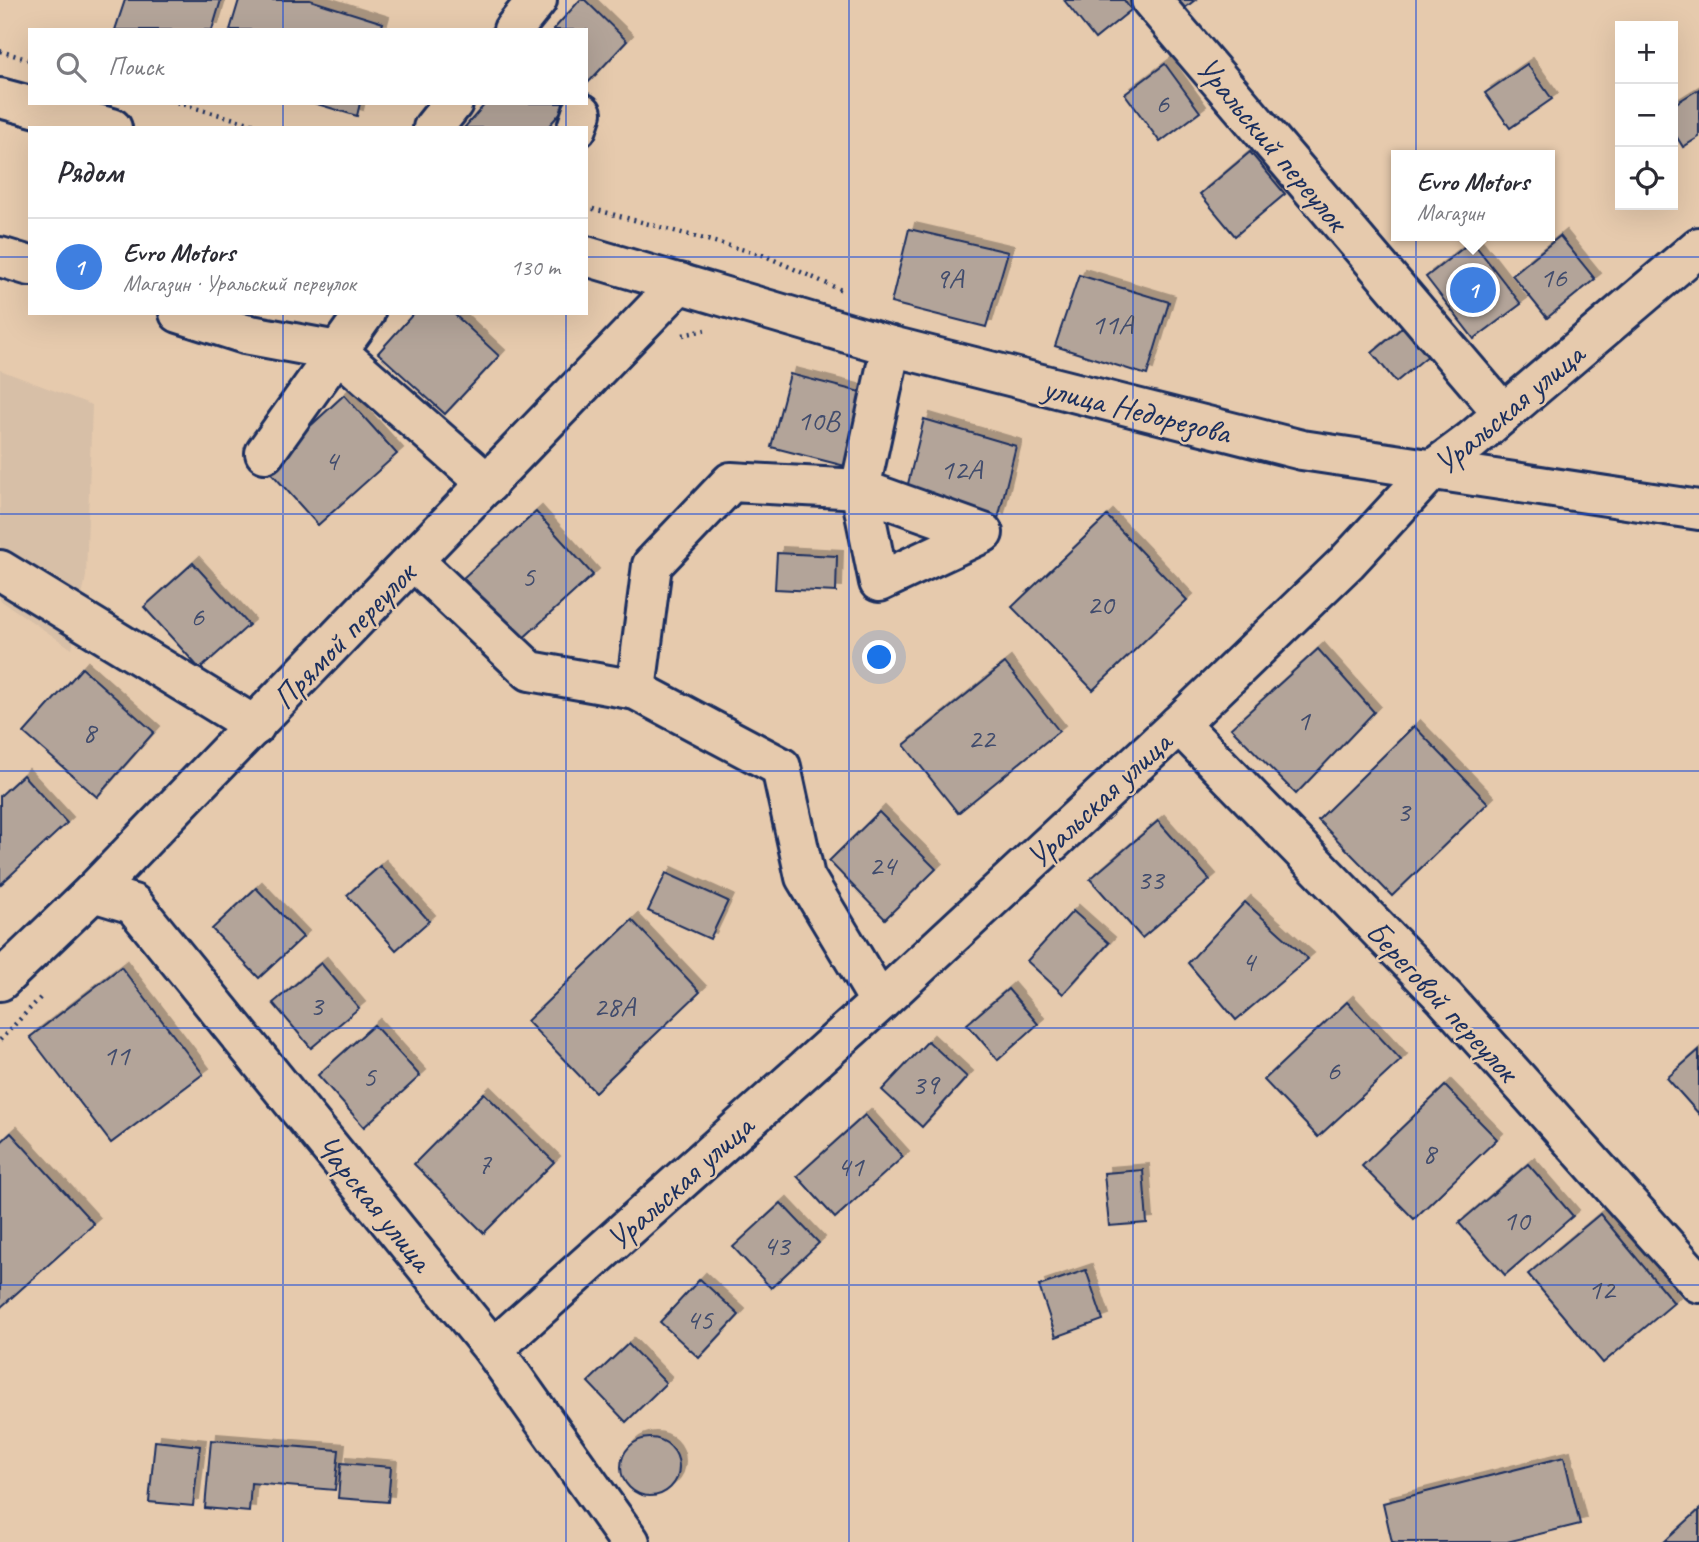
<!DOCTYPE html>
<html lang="ru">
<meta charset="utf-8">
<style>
:root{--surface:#fff;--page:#f7f7f7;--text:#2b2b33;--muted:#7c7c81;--line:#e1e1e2;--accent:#ea580c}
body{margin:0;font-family:Caveat,sans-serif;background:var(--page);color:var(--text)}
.controls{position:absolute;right:21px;top:21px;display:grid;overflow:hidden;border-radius:0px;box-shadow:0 7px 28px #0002}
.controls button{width:63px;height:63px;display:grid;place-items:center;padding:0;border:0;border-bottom:2px solid var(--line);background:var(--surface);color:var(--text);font:35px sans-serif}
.you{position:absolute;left:880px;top:658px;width:24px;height:24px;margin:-18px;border:5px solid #fff;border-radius:50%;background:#1a73e8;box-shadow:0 0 0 10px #1a73e833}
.badge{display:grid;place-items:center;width:46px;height:46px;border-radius:50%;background:var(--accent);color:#fff;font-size:23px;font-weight:700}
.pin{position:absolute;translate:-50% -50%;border:4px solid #fff;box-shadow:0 2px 7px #0006}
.popup{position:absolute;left:1391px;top:150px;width:164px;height:91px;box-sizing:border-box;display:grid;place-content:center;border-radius:0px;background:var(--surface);filter:drop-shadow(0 2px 5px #0005);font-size:23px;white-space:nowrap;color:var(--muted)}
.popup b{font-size:26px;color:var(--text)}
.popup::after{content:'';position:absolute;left:50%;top:100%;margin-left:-14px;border:14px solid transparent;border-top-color:var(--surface)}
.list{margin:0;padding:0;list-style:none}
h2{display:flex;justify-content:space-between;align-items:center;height:91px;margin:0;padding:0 28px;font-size:30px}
h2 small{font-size:23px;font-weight:400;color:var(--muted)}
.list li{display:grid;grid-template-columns:46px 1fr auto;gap:21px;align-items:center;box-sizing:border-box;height:98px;padding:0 28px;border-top:2px solid var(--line)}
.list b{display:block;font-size:26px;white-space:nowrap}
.list p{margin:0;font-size:23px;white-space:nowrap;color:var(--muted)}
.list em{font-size:23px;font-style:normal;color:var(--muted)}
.icon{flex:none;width:38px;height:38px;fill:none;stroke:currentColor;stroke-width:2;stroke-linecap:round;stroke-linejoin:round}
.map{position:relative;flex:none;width:1699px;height:1542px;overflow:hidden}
.search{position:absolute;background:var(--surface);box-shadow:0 7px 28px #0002;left:28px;top:28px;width:560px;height:77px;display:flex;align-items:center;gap:18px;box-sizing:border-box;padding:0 24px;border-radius:0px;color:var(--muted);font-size:26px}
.panel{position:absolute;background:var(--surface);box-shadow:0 7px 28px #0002;left:28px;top:126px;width:560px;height:189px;border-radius:0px}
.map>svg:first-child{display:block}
</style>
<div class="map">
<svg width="1699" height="1542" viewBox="0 0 1699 1542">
<defs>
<filter id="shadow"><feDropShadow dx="6" dy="-6" stdDeviation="0" flood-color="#0004"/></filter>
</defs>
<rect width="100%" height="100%" fill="#e6caad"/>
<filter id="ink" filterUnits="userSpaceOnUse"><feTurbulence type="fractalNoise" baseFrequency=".0143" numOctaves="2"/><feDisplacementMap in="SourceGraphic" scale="14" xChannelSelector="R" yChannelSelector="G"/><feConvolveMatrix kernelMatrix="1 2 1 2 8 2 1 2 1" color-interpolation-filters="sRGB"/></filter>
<g filter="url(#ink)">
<path fill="#d7bfa7" d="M0,370L92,405L86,576L72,649L0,600Z"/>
<g fill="#b3a499" stroke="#1b2f5e" stroke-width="2" filter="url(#shadow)">
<path d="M125,0H221L212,30H115Z"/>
<path d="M239,0H310L383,23L381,30H230Z"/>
<path d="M580,0H585L627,41L586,85V30H553Z"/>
<path d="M1064,0H1124L1131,10L1095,39Z"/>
<path d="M1166,0H1195L1177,14Z"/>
<path d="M1165,64L1200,112L1160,142L1125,94Z"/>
<path d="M1527,64L1552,99L1510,128L1485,93Z"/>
<path d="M1699,89V137L1683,147L1673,131V105Z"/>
<path d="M314,103H360L357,116Z"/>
<path d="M486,103H569L547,128H464Z"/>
<path d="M1250,152L1285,194L1235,236L1200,194Z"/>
<path d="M909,229L1008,252L986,327L891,303Z"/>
<path d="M1560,236L1595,279L1547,318L1512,275Z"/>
<path d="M1472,241L1521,304L1474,339L1426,277Z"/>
<path d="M1079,275L1169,302L1147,375L1055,346Z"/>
<path d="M414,313H453L499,356L445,414L378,353Z"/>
<path d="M1404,326L1429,355L1396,382L1372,353Z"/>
<path d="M790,374L864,393L845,466L771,447Z"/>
<path d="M344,395L397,454L318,525L266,467Z"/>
<path d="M924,419L1016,446L998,519L906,492Z"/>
<path d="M536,512L593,575L520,641L463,578Z"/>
<path d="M1107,516L1187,600L1093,690L1012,607Z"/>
<path d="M777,553L837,556L836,592L775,589Z"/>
<path d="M193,563L249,625L200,669L144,607Z"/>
<path d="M1318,649L1374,712L1296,794L1231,728Z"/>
<path d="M1005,663L1059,731L958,813L904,745Z"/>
<path d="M82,668L154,732L97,797L24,733Z"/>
<path d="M1414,726L1488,803L1392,896L1318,820Z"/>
<path d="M23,775L67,823L0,885V796Z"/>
<path d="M879,812L936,869L885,919L829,861Z"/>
<path d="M1158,821L1210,880L1142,938L1090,879Z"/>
<path d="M380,866L429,921L396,950L347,895Z"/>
<path d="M666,873L728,901L710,939L648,911Z"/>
<path d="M256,888L303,937L259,978L212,929Z"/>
<path d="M1245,902L1308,959L1236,1020L1188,963Z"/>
<path d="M1073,911L1109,943L1063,994L1027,961Z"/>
<path d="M632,920L700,992L595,1092L527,1021Z"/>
<path d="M321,963L359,1008L311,1048L273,1003Z"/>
<path d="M121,967L203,1074L111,1143L30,1037Z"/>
<path d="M1008,989L1038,1024L998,1060L967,1024Z"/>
<path d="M1347,1002L1401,1060L1318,1137L1264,1080Z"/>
<path d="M374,1025L420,1076L364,1127L318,1075Z"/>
<path d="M928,1041L967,1077L922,1127L882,1090Z"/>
<path d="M1699,1050V1114L1667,1078Z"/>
<path d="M1445,1086L1497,1139L1414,1219L1362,1166Z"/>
<path d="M484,1093L554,1162L484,1233L414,1164Z"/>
<path d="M865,1115L903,1157L835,1218L797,1176Z"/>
<path d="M11,1133L94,1224L0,1308V1143Z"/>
<path d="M1528,1164L1573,1216L1505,1275L1459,1223Z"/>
<path d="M1143,1170L1147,1223L1109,1226L1104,1173Z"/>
<path d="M781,1203L819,1243L771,1288L733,1247Z"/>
<path d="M1600,1214L1674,1303L1603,1363L1528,1274Z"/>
<path d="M1086,1270L1103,1320L1056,1337L1039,1286Z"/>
<path d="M700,1279L739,1315L699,1358L660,1322Z"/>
<path d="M628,1344L666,1383L626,1422L588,1382Z"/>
<circle cx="650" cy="1467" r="29"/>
<path d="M211,1440L339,1450L335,1490L251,1483L249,1512L205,1508Z"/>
<path d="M155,1441L200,1446L193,1506L149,1502Z"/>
<path d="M1564,1457L1580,1524L1507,1542H1392L1383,1503Z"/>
<path d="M341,1463L391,1467L388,1502L338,1498Z"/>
<path d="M1699,1510V1542H1664Z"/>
</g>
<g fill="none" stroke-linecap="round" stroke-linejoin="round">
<g stroke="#1b2f5e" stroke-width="44">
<g id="minor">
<path d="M1151,0L1503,413"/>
<path d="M513,30L537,0"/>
<path d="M0,98L112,128"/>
<path d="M433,128L453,103"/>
<path d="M577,128L582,113"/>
<path d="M586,256L891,346L1302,450L1699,510"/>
<path d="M0,257L30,266"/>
<path d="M179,313L245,334L337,351L488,484"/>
<path d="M265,453L365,313"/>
<path d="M414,561L530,671L636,690L781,767L805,877L880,1002"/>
<path d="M0,570L255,726"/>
<path d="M636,690L652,565L731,482L860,489L879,582L983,533L860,489L891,346"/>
<path d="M1179,724L1445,998L1699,1283"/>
<path d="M93,892L133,904L493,1349L630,1542"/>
<path d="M0,981L93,892L680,283"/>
<path d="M493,1349L880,1002L1179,724L1347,562L1432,470L1471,441L1699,247"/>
</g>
</g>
<g stroke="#1b2f5e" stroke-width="4.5" stroke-dasharray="2 5" stroke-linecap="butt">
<path d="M0,51L30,60"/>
<path d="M177,103L267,128"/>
<path d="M586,207L763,255L841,290"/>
<path d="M683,335L705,330"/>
<path d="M0,1040L42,996"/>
</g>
<use href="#minor" stroke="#e6caad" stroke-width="38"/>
</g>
</g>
<path fill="none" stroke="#1d4ed8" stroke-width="2" stroke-opacity="0.55" d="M283,0V30M566,0V30M849,0V1542M1133,0V1542M1416,0V1542M283,103V128M566,103V128M0,257H30M586,257H1699M283,313V1542M566,313V1542M0,514H1699M0,771H1699M0,1028H1699M0,1285H1699"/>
<g text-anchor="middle" stroke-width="5" stroke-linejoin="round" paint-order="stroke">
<g font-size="30" fill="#414c6d">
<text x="1162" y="113">6</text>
<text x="1553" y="287">16</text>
<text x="949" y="288">9А</text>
<text x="1112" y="334">11А</text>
<text x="818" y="430">10В</text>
<text x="331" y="470">4</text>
<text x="961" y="479">12А</text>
<text x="528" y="586">5</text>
<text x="1100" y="614">20</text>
<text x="197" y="626">6</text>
<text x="1303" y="730">1</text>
<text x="89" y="742">8</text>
<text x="981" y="748">22</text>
<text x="1403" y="821">3</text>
<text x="882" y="875">24</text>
<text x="1150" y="889">33</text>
<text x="1248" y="971">4</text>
<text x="316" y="1015">3</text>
<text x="614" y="1016">28А</text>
<text x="116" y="1065">11</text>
<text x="1333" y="1080">6</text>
<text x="369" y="1086">5</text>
<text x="925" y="1094">39</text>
<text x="1429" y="1163">8</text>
<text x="484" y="1173">7</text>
<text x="850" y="1176">41</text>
<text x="1516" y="1230">10</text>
<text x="776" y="1255">43</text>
<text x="1601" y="1299">12</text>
<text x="699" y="1329">45</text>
</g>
<g font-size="33" fill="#1b2f5e" stroke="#e6caad">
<text transform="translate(1273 143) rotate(50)" y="12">Уральский переулок</text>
<text transform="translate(1508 408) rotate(-40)" y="12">Уральская улица</text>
<text transform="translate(1137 409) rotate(14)" y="12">улица Недорезова</text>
<text transform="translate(343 635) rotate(-46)" y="12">Прямой переулок</text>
<text transform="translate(1098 799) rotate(-43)" y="12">Уральская улица</text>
<text transform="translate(1443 1000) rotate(47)" y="12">Береговой переулок</text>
<text transform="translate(679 1182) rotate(-42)" y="12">Уральская улица</text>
<text transform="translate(375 1202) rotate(51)" y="12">Чарская улица</text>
</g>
</g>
</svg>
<div class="controls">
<button>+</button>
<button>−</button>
<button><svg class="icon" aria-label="locate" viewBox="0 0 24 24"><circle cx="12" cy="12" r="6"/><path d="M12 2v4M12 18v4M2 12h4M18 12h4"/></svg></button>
</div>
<div class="you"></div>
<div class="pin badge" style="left:1473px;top:290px;background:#3f7fe0">1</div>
<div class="popup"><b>Evro Motors</b>Магазин</div>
<div class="search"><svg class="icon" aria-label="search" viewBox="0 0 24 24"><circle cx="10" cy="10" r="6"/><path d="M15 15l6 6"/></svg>Поиск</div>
<section class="panel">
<h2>Рядом<small></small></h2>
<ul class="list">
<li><span class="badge" style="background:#3f7fe0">1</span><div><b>Evro Motors</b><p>Магазин · Уральский переулок</p></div><em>130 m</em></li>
</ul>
</section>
</div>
